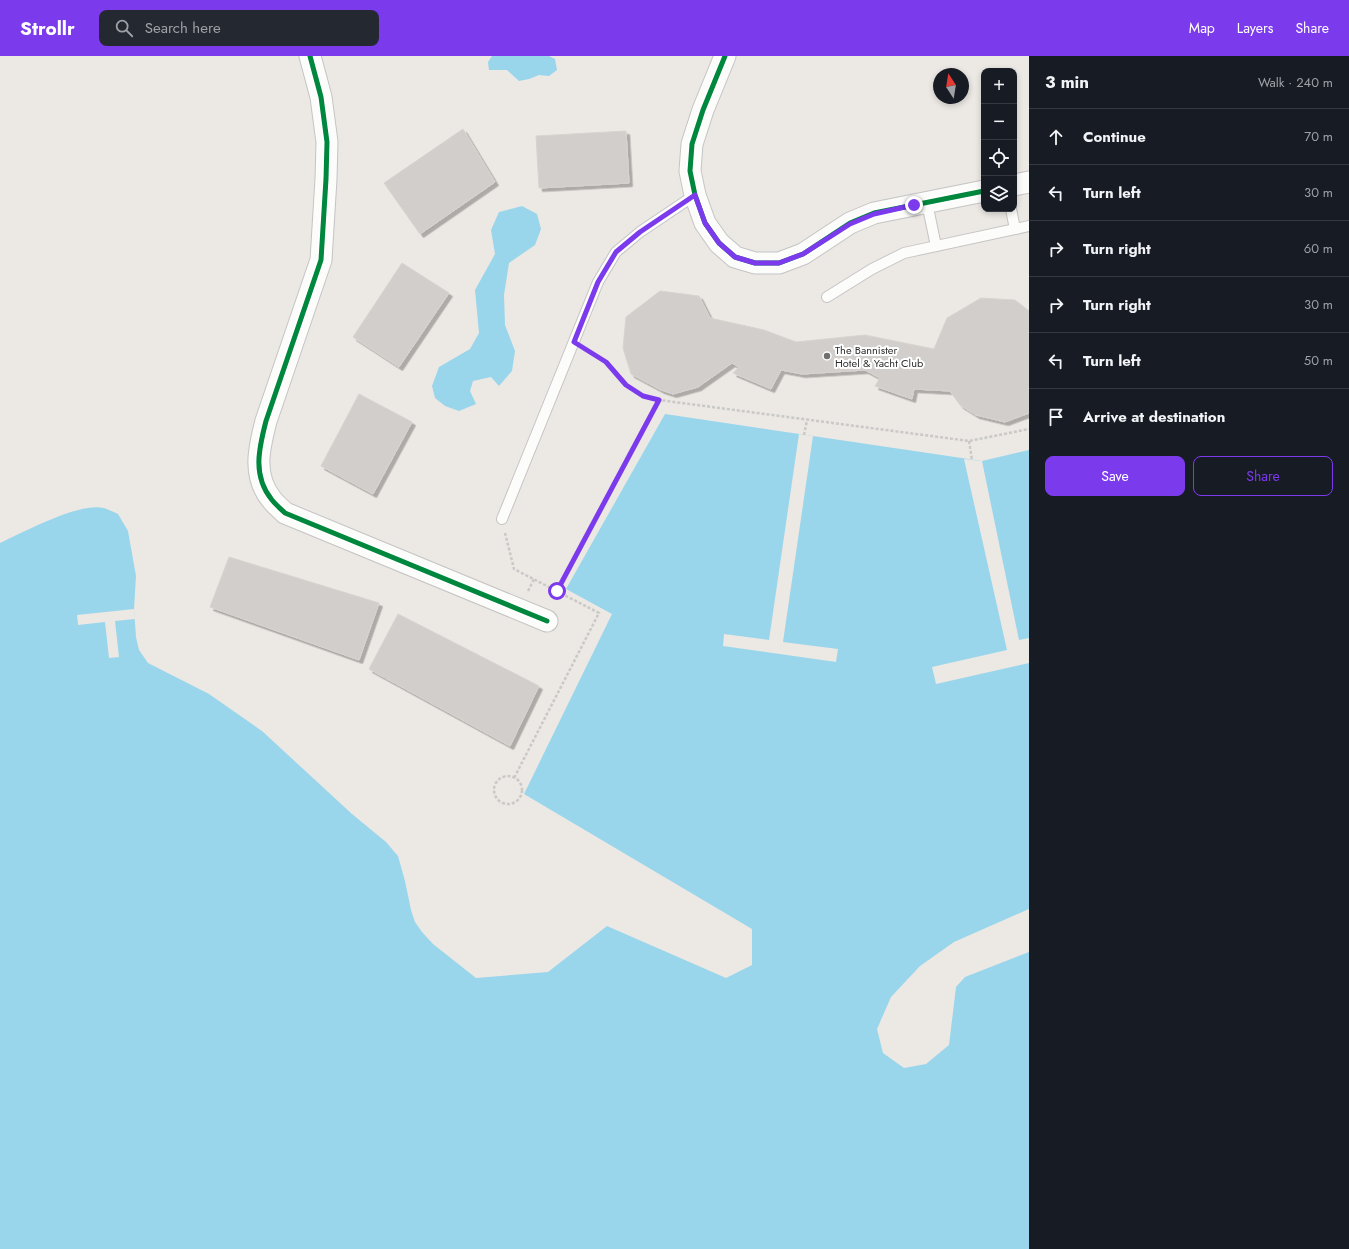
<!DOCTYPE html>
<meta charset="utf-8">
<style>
:root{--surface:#171b24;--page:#242831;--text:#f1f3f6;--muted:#9ea1a6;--line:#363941;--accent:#7c3aed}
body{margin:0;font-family:Jost,sans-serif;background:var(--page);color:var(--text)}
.controls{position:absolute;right:12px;top:12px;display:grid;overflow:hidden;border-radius:8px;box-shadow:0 2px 6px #0003}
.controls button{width:36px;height:36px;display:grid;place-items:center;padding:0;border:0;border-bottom:1px solid var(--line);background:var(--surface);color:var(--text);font:20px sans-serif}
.compass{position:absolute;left:933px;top:12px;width:36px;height:36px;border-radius:50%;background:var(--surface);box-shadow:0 2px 6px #0003;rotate:348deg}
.stop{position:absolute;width:12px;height:12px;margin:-9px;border:3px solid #7c3aed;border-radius:50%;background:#fff}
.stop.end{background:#7c3aed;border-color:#fff;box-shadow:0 1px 4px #0008}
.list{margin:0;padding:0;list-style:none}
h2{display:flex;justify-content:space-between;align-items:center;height:52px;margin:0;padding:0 16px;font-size:17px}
h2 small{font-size:13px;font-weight:400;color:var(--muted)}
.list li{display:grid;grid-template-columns:26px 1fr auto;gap:12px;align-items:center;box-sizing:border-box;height:56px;padding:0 16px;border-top:1px solid var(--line)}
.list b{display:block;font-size:15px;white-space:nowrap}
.list em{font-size:13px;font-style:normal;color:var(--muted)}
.actions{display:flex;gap:8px;padding:12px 16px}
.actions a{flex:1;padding:9px 0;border:1px solid var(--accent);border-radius:8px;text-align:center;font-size:14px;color:var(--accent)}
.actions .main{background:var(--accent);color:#fff}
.icon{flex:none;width:22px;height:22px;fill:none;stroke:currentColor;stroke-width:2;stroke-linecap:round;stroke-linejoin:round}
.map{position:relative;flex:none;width:1029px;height:1193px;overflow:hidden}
header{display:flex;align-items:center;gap:24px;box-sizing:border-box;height:56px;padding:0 20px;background:var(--accent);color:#fff}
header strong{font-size:19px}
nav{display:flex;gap:22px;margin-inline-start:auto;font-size:14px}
.search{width:280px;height:36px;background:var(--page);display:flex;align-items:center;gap:10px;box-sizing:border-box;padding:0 14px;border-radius:8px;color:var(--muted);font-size:15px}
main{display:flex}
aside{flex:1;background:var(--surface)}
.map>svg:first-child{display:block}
</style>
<header>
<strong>Strollr</strong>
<div class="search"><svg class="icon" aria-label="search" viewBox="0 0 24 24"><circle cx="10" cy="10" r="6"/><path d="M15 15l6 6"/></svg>Search here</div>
<nav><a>Map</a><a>Layers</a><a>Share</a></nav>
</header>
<main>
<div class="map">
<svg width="1029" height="1193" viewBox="0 0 1029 1193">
<defs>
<filter id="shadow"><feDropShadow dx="3.5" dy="3.5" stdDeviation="0" flood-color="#0004"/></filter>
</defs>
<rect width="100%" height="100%" fill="#ece8e4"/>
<g fill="#99d6ec">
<path d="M492,0H549L555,3L557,14L549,20L539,19L529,23L519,25L507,14H489L488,6Z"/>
<path d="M522,150L537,158L541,173L535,189L509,207L504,239L505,269L515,295L512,315L499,330L491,321L473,325L470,335L476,348L459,355L445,350L435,342L432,330L439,311L470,293L479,277L475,234L495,198L491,174L499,156Z"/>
<path d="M665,358L982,405L1029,394V853L954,886L920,910L891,941L877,973L883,997L904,1012L926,1008L949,989L956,931L965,921L1029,896V1193H0V487C24,476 79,446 104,452C109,454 114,456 118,458L128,475L136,520L134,553L136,581L139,594L148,607L209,638L262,675L352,758L386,786L398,800L405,825L411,854L415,866L422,876L433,888L476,922L548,916L607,870L726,922L752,909V873L524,738L612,558L566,533Z"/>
</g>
<g fill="#ece8e4">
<path d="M799,378L813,380L783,586L838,593L836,606L723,590L724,578L769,584Z"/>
<path d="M964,403L982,405L1019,584L1029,582V607L936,628L932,611L1007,594Z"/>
<path d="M134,553L135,563L115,565L119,601L109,602L105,566L78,569L77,559Z"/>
</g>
<g fill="#d1cecb" stroke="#d7d4d0" filter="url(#shadow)">
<path d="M463,73L495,126L420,178L384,127Z"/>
<path d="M626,75L629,127L539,132L536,80Z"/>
<path d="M402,207L449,237L399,311L353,281Z"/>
<path d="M660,235L699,240L710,262L764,274L796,286L865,279L934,293L947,262L981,242L1015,244L1029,255V357L1005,366L976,359L960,349L950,335L914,333L912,343L875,330L880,322L865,314L802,318L781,314L771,333L733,317L739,311L732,307L698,331L673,338L661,334L631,318L623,292L626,261Z"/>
<path d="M359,338L412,366L373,438L321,410Z"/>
<path d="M229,501L379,547L359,604L210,551Z"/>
<path d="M398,558L539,630L510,690L369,613Z"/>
</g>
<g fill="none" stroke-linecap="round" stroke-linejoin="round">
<g stroke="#c5c4c5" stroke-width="12">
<g id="service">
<path d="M927,147L936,190"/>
<path d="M1011,153L1015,173"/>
<path d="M827,241L872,213L904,197L1029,170"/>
<path d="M502,463L598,226L616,196L640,176L695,139"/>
</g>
</g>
<g stroke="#c5c4c5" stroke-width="23">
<g id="minor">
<path d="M310,0L321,41L327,86L326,123L321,204L266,365C259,392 252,420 272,444C276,449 281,453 285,457L547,565"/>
<path d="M725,0L703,54L692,88L690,115L695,139L705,167L719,187L735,201L755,207H779L803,198L850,167L874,157L984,135"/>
<path d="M1014,129L1029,126"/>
</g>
</g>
<g stroke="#c9c9c8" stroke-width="2.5" stroke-dasharray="3 2" stroke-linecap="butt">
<path d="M587,294L607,306L626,329L643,340L659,344"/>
<path d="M804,379L807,364"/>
<path d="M969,385L972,404"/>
<path d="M505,477L514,513L599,557L514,722"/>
<path d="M528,535L534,523"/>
<path d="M557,535L659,344L969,385L1029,373"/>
<circle cx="508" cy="734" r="14"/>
</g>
<use href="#service" stroke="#fcfcfb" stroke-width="10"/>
<use href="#minor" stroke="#fcfcfb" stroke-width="21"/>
<g stroke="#fff" stroke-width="8">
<g id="cycleway">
<path d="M310,0L321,41L327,86L326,123L321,204L266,365C259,392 252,420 272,444C276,449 281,453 285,457L547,565"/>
<path d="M725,0L703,54L692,88L690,115L695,139L705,167L719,187L735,201L755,207H779L803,198L850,167L874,157L984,135"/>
</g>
</g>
<use href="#cycleway" stroke="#00873e" stroke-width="5"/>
</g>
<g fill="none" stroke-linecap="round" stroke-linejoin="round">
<path stroke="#7c3aed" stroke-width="5" d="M557,535L659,344L643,340L626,329L606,306L574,286L598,226L616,196L640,176L695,139L705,167L719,187L735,201L755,207H779L803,198L850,168L874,158L914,149"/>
</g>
<circle fill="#706f6e" stroke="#fff" stroke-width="1.5" cx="827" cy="300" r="4"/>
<g text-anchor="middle" stroke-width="4" stroke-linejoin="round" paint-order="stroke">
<g font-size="11" fill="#2e2e2e" stroke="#fff" text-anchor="start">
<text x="835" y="298">The Bannister<tspan x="835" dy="13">Hotel &amp; Yacht Club</tspan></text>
</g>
</g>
</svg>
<div class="controls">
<button>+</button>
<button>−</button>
<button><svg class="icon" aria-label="locate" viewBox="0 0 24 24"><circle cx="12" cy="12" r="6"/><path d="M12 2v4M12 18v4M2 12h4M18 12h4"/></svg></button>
<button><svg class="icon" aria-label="layers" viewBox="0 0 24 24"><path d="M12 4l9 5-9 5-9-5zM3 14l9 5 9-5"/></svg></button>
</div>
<svg class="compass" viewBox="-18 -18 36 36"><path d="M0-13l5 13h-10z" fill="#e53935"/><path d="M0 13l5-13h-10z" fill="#9ea1a6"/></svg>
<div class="stop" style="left:557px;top:535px"></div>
<div class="stop end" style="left:914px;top:149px"></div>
</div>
<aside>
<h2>3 min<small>Walk · 240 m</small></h2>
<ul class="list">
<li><svg class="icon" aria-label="ahead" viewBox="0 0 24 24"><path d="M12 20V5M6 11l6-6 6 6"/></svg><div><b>Continue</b></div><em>70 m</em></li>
<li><svg class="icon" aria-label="left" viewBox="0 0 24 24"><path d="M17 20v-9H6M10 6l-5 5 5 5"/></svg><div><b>Turn left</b></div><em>30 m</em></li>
<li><svg class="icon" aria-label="right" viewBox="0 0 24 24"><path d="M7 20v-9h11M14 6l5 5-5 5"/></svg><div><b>Turn right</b></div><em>60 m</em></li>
<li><svg class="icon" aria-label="right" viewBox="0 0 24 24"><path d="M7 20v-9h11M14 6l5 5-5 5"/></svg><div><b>Turn right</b></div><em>30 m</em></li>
<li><svg class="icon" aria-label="left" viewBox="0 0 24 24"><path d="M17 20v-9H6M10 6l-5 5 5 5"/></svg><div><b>Turn left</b></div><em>50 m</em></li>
<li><svg class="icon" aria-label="arrive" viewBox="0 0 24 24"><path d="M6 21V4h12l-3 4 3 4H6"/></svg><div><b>Arrive at destination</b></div></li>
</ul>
<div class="actions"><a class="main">Save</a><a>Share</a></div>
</aside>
</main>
